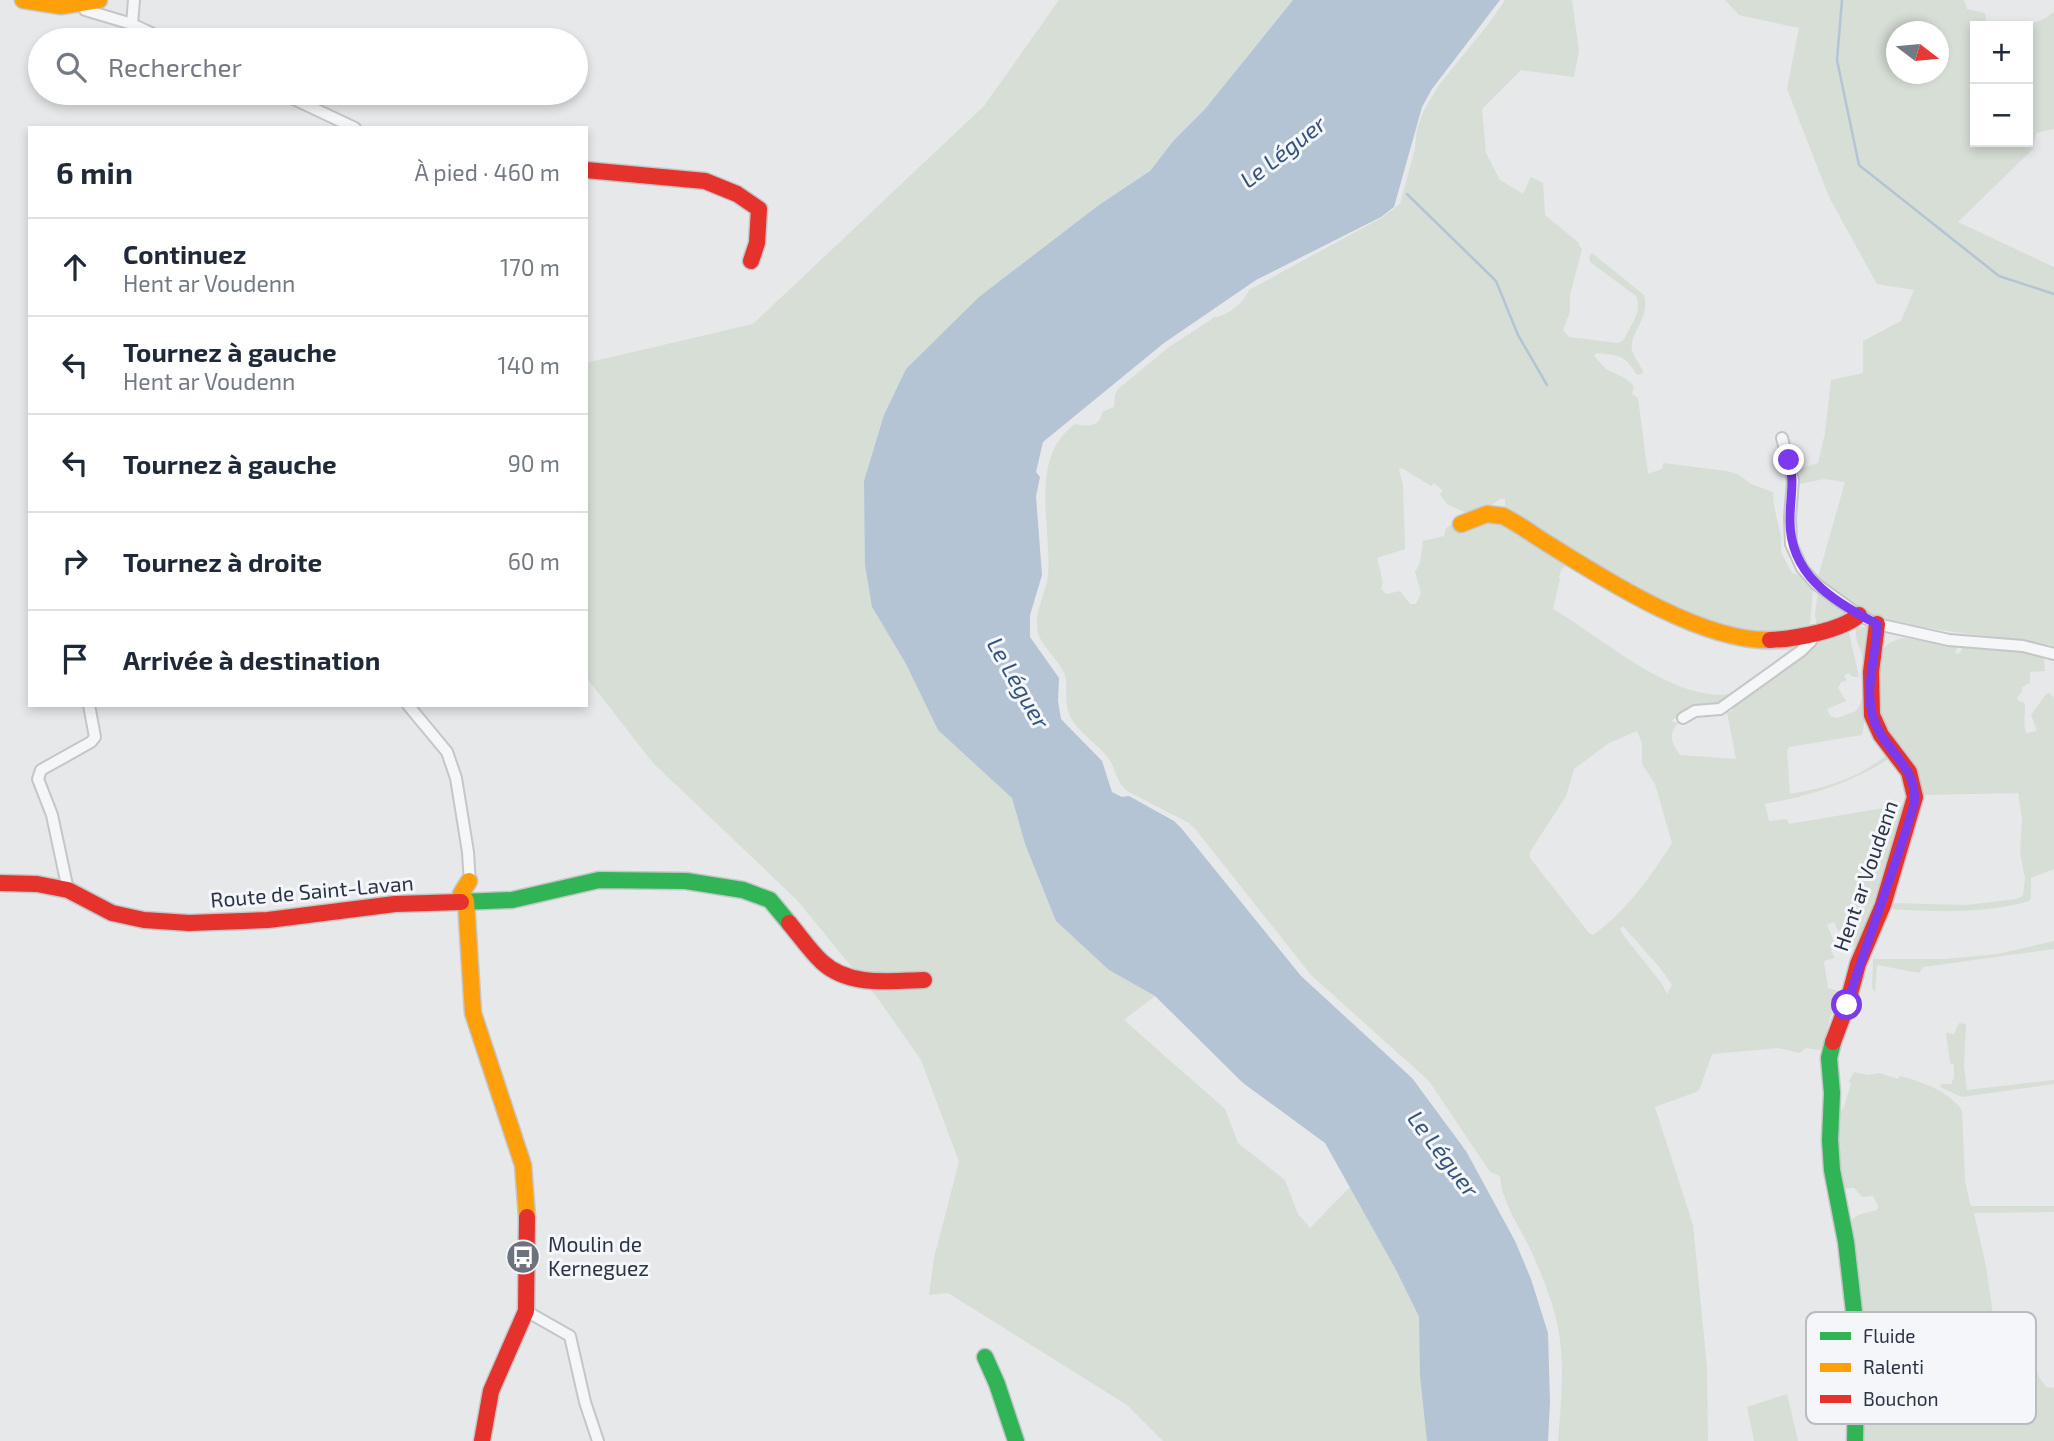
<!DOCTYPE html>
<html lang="fr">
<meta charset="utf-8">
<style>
:root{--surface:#fff;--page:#f2f2f3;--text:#1f2937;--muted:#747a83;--line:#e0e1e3}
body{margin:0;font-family:"Exo 2",sans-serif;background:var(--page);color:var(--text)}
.controls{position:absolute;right:21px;top:21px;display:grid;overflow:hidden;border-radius:0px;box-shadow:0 4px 10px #0003}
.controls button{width:63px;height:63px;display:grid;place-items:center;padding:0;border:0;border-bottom:2px solid var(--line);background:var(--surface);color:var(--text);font:35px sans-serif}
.compass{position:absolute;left:1886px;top:21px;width:63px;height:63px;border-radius:50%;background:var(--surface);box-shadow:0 4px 10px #0003;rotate:106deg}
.stop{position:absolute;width:21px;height:21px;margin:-16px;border:5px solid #7c3aed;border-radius:50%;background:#fff}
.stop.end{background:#7c3aed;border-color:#fff;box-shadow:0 2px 7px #0008}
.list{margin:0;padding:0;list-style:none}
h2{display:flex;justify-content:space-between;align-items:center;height:91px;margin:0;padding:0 28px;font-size:30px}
h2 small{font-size:23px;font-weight:400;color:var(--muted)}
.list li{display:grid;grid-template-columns:46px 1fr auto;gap:21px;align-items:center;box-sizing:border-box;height:98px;padding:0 28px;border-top:2px solid var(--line)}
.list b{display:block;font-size:26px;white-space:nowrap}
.list p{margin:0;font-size:23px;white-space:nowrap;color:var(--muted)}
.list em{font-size:23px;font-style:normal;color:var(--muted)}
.icon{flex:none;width:38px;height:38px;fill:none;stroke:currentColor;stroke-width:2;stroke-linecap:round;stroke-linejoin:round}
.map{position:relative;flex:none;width:2054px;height:1441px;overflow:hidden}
.search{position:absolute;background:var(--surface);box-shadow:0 4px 10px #0003;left:28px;top:28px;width:560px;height:77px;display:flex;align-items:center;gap:18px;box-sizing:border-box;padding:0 24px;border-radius:38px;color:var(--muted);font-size:26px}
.panel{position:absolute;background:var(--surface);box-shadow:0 4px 10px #0003;left:28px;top:126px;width:560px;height:581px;border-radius:0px}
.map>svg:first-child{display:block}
</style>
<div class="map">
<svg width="2054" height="1441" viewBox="0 0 2054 1441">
<rect width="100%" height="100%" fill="#e6e8ea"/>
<g fill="#d6ded6" fill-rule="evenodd">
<path d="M1059,0H1293L1205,109L1174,140L1150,171L1099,205L1046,247L872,607L906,664L993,778L1012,798L1025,844L1109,970L1155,996L1124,1020L1225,1109L1238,1143L1285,1180L1298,1214L1310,1228L1350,1187L1396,1270L1419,1317L1427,1441H1163L1127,1405L948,1293L929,1295L934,1258L959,1162L921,1060L879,1000L796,899L653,763L586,677V363L753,324L984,106Z"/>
<path d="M1505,0H1572L1579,51L1574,77L1521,70L1482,109L1486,153L1500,180L1523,194L1531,177L1543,183L1545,215L1578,242L1582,250L1570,295V312L1563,330L1569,337L1618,343L1624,340C1630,325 1643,312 1636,296L1590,262L1589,257L1592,253L1644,295C1651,318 1629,332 1632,351C1634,357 1640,365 1643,371L1642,374L1637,375C1623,353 1620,356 1596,353L1594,356L1606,369L1625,378L1634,386L1632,394L1638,398L1648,474L1662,469L1663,463L1727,471L1739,475L1751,484L1773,492L1774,506L1781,536V552L1792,573L1804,576L1813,588L1810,625C1795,640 1763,640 1743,637C1694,629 1640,594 1597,570C1567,554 1530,536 1505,514V498L1500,499L1481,512L1485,517C1508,516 1544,546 1565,558C1620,589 1685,629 1746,642C1768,647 1789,637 1810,636C1791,664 1747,687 1719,706L1707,709L1693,706L1671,721L1678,723C1667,737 1672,742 1680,755L1736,759L1727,712L1733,711L1732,707C1753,692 1774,677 1794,661C1812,647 1824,630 1848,626L1850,628L1849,633L1859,677H1853L1848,673L1844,676L1847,681L1841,682L1838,688L1846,701L1827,709L1830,716L1837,718L1856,711C1867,697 1865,671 1862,654C1859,643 1855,643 1856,627H1872L1868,665L1867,707L1862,735L1789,747L1787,750L1790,794C1826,788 1858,778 1887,755L1890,758C1852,783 1809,796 1765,804L1769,821L1787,819L1789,824L1907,804L1908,808L1866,933L1854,947L1846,929L1838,931L1834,922L1827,925L1836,946L1831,950L1835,958L1824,961L1828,988L1841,992C1841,1001 1839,1001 1835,1008C1827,1019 1828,1035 1824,1047L1819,1050L1806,1048L1799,1053L1778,1048L1712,1054L1699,1091L1655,1107L1693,1225L1707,1367L1708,1441H1558C1561,1404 1565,1364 1558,1327C1553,1303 1543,1278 1533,1255C1522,1229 1502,1205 1500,1176L1490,1172L1429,1081L1311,975L1196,830L1189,823L1127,791C1116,781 1116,770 1109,759C1097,742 1073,730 1068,710C1064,698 1069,684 1064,673C1058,659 1042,647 1038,633C1033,614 1046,593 1048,575C1052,526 1028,458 1075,424C1087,427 1101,427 1102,412L1114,407L1115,395L1118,389L1169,347L1215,317C1227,316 1245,302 1249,290L1383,217L1400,204L1415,148L1417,129L1424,110L1439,85L1490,22ZM1402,468L1431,486L1434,483L1443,491L1440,494L1447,504L1469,514L1446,528L1444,536L1423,541L1420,563L1415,572L1421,593L1416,604H1410L1400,591L1386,594L1381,589L1383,582L1377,558L1405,549L1403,485L1399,469ZM1566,565L1679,622L1718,638L1760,650H1792L1731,694C1672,702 1603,638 1553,609L1560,579L1559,576L1562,569ZM1637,731L1642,743V764L1655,784L1672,843C1650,878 1626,911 1593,935L1589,933L1530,858V852L1566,796L1574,769L1609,743ZM1623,926L1660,968L1672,985L1667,994L1662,984L1624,936L1620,929Z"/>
<path d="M1725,0H1964L1967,9L1985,13L1987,26H1975V142H2028V26H2026L2046,18L2054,11V129L2036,133L2033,149L1958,222L2054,267V646C1996,634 1933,634 1877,616C1855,608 1836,591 1818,577L1845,482L1824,479L1800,484L1799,469L1818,463L1825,433L1831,380L1863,373V341L1901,321L1914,290L1877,284L1829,197L1787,89L1799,28L1739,15ZM1896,32H1938V74H1896Z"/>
<path d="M1818,592L1845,610L1847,618L1817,627L1815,615Z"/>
<path d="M1904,638L1955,645L1958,646L1955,653L1959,654L1963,647L1999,649L2039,655L2044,659L2045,671L2030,672V683L2022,687V692L2017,697L2018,701L2024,702C2027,711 2022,720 2026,733L2037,731L2031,715L2046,694L2050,693L2054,699V869L2031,878V898L2029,901C1983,914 1935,912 1888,909L1889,903L1967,905L2016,899L2023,896L2025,878L2020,852L2022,819L2018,793L1925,795L1921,792V784L1916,777L1882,730L1874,694L1881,651C1887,643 1894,640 1904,638Z"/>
<path d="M2054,941V949L1923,967L1919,973L1877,965L1875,993L1872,987L1873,959H1946L1998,954Z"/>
<path d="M1959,1023L1966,1024L1964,1066L1967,1090L2054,1080V1084L1962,1097L1940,1087L1941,1084H1951L1954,1078V1065L1950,1063L1946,1033L1954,1034Z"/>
<path d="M1854,1072L1868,1075L1879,1073L1898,1079L1900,1076C1923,1082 1948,1091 1962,1110L1965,1181L1970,1204L1972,1206H2054V1212L1974,1213L1986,1266L1997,1343L1999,1344L2021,1341L2028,1344L2039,1377L2046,1387L2054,1388V1441H1859L1847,1224L1858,1215L1877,1210L1878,1206L1873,1196L1862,1197L1854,1188L1839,1189L1837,1116L1844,1107L1851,1084L1849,1081Z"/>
<path d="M1787,1394L1798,1441H1754L1747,1407Z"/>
</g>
<path fill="#b4c4d5" d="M1293,0H1500L1432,89L1422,107L1394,207L1381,217L1256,280L1164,343L1043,442L1036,472L1040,477L1036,496L1042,575L1030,615V637L1059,678L1058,701L1061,719L1102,761L1112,792L1122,797L1129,796L1174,821L1182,829L1301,976L1412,1078L1466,1151L1515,1241L1531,1279L1548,1333L1550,1402L1548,1441H1427L1420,1376L1419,1317L1396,1270L1325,1143L1243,1083L1155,996L1109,970L1056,921L1025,844L1012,798L938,730L906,664L872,607L865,565L864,481L884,415L906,369L979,297L1099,205L1150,171L1174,140L1205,109Z"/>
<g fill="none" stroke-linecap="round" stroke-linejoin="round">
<g stroke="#b4c4d5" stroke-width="2.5">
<path d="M1842,0L1837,60L1859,165L1999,276L2054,294"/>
<path d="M1407,194L1496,281L1518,335L1547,385"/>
</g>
<g stroke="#c4c6c8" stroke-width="14">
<g id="street">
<path d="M134,0L132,24L166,40"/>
<path d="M81,4L85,10L132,24"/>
<path d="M281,93L355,128"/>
<path d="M1782,438L1793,480L1790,517L1791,544L1802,568L1816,584L1859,615L1877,624L1949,640L2023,646L2054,654"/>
<path d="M408,705L447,752L456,778L468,852L470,884"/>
<path d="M1683,718L1695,711L1720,709L1801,651L1811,641L1814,631"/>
<path d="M68,890L52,815L38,779L41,770L91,742L95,737L89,705"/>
<path d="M526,1311L570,1336L585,1402L598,1441"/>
</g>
</g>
<g stroke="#c4c6c8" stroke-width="19">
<g id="fast">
<path d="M461,902L512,900L599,880L686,881L743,890L770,900L789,923"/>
<path d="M1833,1042L1829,1058L1832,1093L1830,1140L1832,1170L1846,1242L1857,1338L1855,1441"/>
<path d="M985,1357L997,1384L1016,1441"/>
</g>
</g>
<g stroke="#c4c6c8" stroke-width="19">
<g id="slow">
<path d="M23,0L61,6L99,0"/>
<path d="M1461,524L1487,514L1503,516C1521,525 1536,537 1553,547C1609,582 1704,642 1770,640"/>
<path d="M469,881L461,894L466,901L473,1013L523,1165L527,1217"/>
</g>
</g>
<g stroke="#c4c6c8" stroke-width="19">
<g id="jam">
<path d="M586,170L705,181L737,194L759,209L757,243L751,261"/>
<path d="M1770,640C1794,639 1841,631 1859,615"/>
<path d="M0,883L37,884L68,890L112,913L144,920L189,923L268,920L395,904L461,902"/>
<path d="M789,923C800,936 810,951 822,962C849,987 890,981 924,980"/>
<path d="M1833,1042L1847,1005L1858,964L1883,905L1915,797L1909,772L1881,735L1872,715L1871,672L1877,624"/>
<path d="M482,1441L491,1391L526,1311L527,1217"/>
</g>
</g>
<use href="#street" stroke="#f5f6f7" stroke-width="10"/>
<use href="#fast" stroke="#30b455" stroke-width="16"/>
<use href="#slow" stroke="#ff9f0a" stroke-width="16"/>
<use href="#jam" stroke="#e5322d" stroke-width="16"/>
</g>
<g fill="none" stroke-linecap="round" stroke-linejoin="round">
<path stroke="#7c3aed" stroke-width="9" d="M1789,460C1795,480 1790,498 1790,519C1789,574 1832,601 1877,624C1877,654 1864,686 1873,717C1882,750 1919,766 1914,804C1894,872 1868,937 1847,1005"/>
</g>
<defs>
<g id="bus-disc" transform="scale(1.75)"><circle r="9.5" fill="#6c737f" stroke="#f4f6f9"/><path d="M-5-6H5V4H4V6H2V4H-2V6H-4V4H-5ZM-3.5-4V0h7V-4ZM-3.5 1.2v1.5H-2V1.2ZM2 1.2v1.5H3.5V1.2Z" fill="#fff"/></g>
</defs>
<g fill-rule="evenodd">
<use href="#bus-disc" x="523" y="1257"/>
</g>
<g text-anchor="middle" stroke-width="6" stroke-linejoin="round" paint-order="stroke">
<g font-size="21" fill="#2b3445" stroke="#f4f6f9">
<text transform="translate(1866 876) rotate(-71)" y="7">Hent ar Voudenn</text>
<text transform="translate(312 892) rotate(-5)" y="7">Route de Saint-Lavan</text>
</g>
<g font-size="21" fill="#2b3445" stroke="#f4f6f9" text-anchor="start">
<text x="548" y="1252">Moulin de<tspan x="548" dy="24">Kerneguez</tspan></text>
</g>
<g font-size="23" font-style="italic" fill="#34527a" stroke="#f4f6f9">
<text transform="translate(1283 152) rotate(-38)" y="8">Le Léguer</text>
<text transform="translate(1018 683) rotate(60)" y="8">Le Léguer</text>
<text transform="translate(1443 1154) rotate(53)" y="8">Le Léguer</text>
</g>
</g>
<rect x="1806" y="1312" width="230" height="112" rx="10" fill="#f4f6f9" stroke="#b8bcc3" stroke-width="2"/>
<rect x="1820" y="1332" width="31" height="8" fill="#30b455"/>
<rect x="1820" y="1363" width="31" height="9" fill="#ff9f0a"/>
<rect x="1820" y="1395" width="31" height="8" fill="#e5322d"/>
<g font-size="19" fill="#2b3445">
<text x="1863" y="1343">Fluide</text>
<text x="1863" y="1374">Ralenti</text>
<text x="1863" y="1406">Bouchon</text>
</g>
</svg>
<div class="controls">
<button>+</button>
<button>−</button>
</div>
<svg class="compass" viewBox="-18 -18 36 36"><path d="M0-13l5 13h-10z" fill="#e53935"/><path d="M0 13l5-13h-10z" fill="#747a83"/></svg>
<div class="stop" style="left:1847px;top:1005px"></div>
<div class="stop end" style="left:1789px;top:460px"></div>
<div class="search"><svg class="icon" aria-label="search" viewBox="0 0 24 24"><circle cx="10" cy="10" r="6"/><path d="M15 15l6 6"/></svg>Rechercher</div>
<section class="panel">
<h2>6 min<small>À pied · 460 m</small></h2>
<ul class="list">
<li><svg class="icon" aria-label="ahead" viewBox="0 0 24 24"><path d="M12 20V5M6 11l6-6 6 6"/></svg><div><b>Continuez</b><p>Hent ar Voudenn</p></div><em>170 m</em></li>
<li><svg class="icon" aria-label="left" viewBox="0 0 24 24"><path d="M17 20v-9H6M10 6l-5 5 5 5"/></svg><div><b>Tournez à gauche</b><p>Hent ar Voudenn</p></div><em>140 m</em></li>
<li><svg class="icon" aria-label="left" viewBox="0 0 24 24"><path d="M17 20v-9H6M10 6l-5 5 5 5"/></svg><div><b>Tournez à gauche</b></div><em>90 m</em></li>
<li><svg class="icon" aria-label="right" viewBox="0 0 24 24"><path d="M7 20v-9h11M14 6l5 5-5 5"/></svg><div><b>Tournez à droite</b></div><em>60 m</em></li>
<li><svg class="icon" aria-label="arrive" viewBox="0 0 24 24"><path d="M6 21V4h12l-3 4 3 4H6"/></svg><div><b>Arrivée à destination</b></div></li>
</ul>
</section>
</div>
